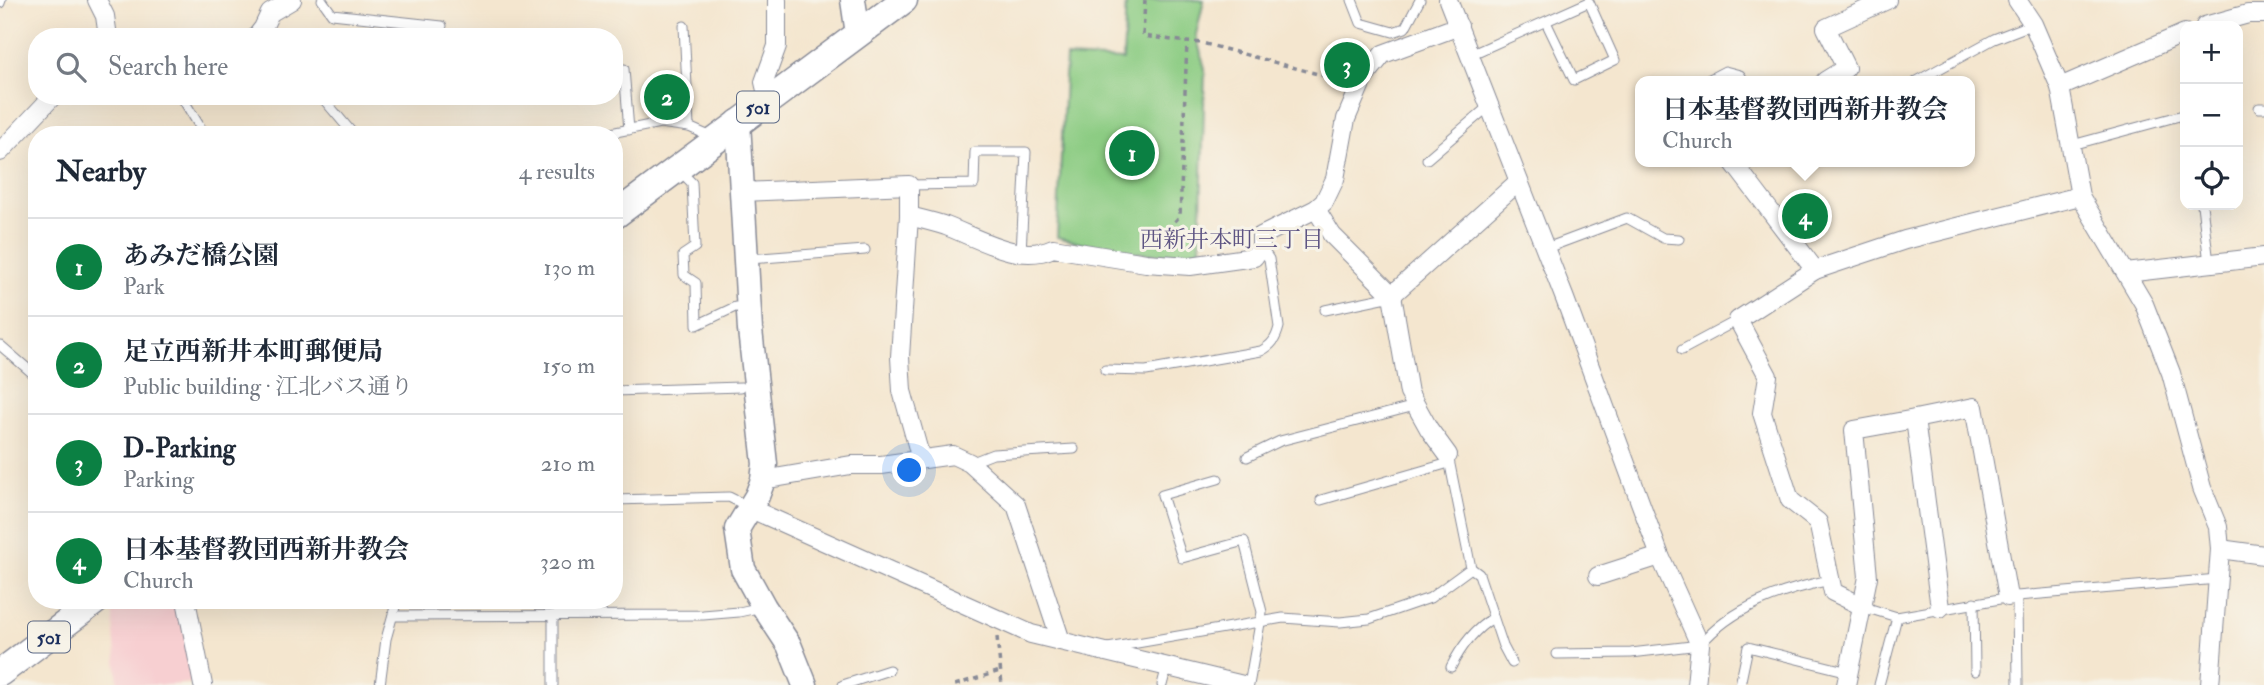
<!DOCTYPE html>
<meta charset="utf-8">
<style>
:root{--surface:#fff;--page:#f6f6f7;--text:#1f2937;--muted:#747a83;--line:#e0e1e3;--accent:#0b8043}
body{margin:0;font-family:"IM FELL Double Pica","Noto Serif JP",serif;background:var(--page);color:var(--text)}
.controls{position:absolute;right:21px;top:21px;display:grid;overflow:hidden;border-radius:14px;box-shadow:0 7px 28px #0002}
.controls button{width:63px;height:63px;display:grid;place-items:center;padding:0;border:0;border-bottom:2px solid var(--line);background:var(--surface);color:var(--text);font:35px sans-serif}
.you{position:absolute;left:910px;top:471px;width:24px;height:24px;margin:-18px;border:5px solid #fff;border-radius:50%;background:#1a73e8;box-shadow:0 0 0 10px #1a73e833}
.badge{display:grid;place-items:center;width:46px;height:46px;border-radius:50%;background:var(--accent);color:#fff;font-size:23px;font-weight:700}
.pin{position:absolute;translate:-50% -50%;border:4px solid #fff;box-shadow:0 2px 7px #0006}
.popup{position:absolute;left:1635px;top:76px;width:340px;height:91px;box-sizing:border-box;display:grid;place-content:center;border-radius:14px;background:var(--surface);filter:drop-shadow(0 2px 5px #0005);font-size:23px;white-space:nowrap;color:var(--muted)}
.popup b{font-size:26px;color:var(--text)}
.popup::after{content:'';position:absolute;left:50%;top:100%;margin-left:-14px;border:14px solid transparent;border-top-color:var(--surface)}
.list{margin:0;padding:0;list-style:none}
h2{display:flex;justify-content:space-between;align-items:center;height:91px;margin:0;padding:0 28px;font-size:30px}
h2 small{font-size:23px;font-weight:400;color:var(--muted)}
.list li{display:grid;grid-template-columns:46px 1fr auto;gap:21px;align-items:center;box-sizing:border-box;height:98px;padding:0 28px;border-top:2px solid var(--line)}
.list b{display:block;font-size:26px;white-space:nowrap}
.list p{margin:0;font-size:23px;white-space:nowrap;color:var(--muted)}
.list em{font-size:23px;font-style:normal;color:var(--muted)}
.icon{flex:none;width:38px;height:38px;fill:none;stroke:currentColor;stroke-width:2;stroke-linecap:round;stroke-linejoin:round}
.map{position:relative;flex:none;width:2264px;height:685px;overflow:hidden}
.search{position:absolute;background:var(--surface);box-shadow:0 7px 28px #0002;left:28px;top:28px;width:595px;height:77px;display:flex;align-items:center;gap:18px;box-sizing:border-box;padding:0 24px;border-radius:28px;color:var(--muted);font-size:26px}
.panel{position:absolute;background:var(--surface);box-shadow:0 7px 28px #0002;left:28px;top:126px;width:595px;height:483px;border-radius:28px}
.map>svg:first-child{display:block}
</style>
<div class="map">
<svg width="2264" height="685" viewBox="0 0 2264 685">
<rect width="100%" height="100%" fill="#f7f3e8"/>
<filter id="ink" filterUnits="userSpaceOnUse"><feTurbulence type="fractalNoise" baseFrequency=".0143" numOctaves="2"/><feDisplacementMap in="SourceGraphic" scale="14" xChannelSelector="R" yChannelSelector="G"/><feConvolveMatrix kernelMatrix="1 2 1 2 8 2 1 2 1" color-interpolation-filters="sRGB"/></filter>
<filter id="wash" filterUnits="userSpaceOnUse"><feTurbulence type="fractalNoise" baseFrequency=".00686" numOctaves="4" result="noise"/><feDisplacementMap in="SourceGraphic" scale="28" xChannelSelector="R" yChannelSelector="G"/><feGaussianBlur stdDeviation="1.57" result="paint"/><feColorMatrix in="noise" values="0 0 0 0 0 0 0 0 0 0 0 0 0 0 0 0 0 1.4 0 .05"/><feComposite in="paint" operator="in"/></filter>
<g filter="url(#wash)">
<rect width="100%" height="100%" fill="#f4e6cf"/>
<path fill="#f7cfd1" d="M119,600H178L196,682L171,685H118L112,605Z"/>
<path fill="#8ccc83" stroke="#547e70" stroke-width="2" d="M1126,0H1204L1196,35L1205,69L1200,253C1153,259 1102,249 1057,237L1066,57L1123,60Z"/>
</g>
<g filter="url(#ink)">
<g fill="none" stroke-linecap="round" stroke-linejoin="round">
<g stroke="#888a96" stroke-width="11">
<g id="lane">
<path d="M322,0L332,14L442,26"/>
<path d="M1352,0L1361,23L1393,32L1405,28L1420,0"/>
<path d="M0,3L1,0"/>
<path d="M684,26L689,127"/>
<path d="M1470,55L1589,2L1615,60L1574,80L1546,22"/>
<path d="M624,69L629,130"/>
<path d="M1706,81L1725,71L1740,75L1744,81"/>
<path d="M1917,81L1994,39L2033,24"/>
<path d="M181,96L205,135"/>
<path d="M321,96L354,135"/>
<path d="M2259,108H2264"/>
<path d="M601,135L660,123L689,127L714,138"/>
<path d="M2072,145L2183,115L2185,122"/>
<path d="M1427,159L1489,106"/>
<path d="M681,172L692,183L695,247L683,255L684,275L696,283L697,325L735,307H747"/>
<path d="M909,185L974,184L975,152H1026L1021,253"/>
<path d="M2202,205L2209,263"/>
<path d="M1544,249L1627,218L1663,238L1679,239"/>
<path d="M749,259L865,250"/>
<path d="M1325,310L1392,296"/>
<path d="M0,345L37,377"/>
<path d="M1682,350L1738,320"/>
<path d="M1105,370L1146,371L1261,351C1272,345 1276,339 1279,327L1269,259L1261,247"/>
<path d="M614,391L741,387"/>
<path d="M1247,457L1280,441L1415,406"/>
<path d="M970,463L993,454L1074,449"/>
<path d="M1218,479L1162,495L1182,558L1244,541L1262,612L1249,685"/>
<path d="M614,500L729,497L747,506"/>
<path d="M1321,500L1449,463"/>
<path d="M1471,568L1479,574L1503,646L1512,663"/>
<path d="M2017,596L2018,685"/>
<path d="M561,600V615"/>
<path d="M1974,602L1975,671"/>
<path d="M1864,607L1897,617L2017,596L2218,579"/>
<path d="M553,615V685"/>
<path d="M393,616L703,615L739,612L762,607"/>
<path d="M1108,648L1283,618L1340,622L1369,619L1430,598L1471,568L1448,455"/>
<path d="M1557,654L1631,653L1700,645C1732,607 1782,590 1830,580"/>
<path d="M1451,667C1461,647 1473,630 1493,618"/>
<path d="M380,685L386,639L397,600"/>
<path d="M843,685L889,670"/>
<path d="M1162,685L1167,666"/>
<path d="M1740,685L1748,647L1849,672"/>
<path d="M1879,685L1897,617"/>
</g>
</g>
<g stroke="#888a96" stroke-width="20">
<g id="street">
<path d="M97,0L105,16L108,37"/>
<path d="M1448,0L1565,299L1660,556L1700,645L1696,685"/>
<path d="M2017,0L2033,24L2060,87L2080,196L2144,304L2171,373L2202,488L2218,527L2220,549L2210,685"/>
<path d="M2205,26L2248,14H2264"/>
<path d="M256,37L263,28L270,13L292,0"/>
<path d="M1825,81L1846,68L1826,28L1887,0"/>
<path d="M2060,87L2185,33"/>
<path d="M768,99L764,82L777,46V0"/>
<path d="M0,152L53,96"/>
<path d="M1733,162L1815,270"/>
<path d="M741,192L909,185V216C921,219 934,222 946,226C978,238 1019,264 1053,248L1146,263L1190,266L1254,257L1261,247V236L1316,209L1324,202L1335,179L1346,119L1363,79L1383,54L1459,26"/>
<path d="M1316,209L1332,235L1392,295L1518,182"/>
<path d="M909,216L900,357L902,391L921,459"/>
<path d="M2126,273L2264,257"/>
<path d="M1392,295L1409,393L1429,429L1448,455"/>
<path d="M1915,419L1974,407L2008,597"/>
<path d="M763,480L851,465H881L953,455L970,463L1016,505L1061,641"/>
<path d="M749,508L1031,634L1243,685"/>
<path d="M2220,549L2264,555"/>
<path d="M1598,576L1660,556"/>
<path d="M186,600L203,685"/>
<path d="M1864,607L1833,592L1818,522L1790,500L1762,413L1768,376L1738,320L1815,270L1905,240L2080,196"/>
<path d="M1846,685L1868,577L1854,430L1915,419L1940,608"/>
</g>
</g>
<g stroke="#888a96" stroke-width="27">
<g id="secondary">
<path d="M853,0L858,34"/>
<path d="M738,122L750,330L765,464L763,480L757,496L737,529L743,569L764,607L789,645L805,685"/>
</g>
</g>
<g stroke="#888a96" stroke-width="29">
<g id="primary">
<path d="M614,216L904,0"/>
<path d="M0,673L97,600"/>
</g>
</g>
<g stroke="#888a96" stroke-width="3.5" stroke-dasharray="5 5" stroke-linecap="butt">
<path d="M1145,0L1143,36L1187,42"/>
<path d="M1159,246L1161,236L1180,216L1187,42L1202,43L1344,81"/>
<path d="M997,637L1002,685"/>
<path d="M955,685L1000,671"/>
</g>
<use href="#lane" stroke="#fff" stroke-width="9"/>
<use href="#street" stroke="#fff" stroke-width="18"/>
<use href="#secondary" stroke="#fff" stroke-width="24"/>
<use href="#primary" stroke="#fff" stroke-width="26"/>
</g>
</g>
<g text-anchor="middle" stroke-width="6" stroke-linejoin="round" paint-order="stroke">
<g fill="#f7f3e8" stroke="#5d6a87" stroke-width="2">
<rect x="737" y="91.5" width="42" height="31" rx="5"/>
<rect x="28" y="621.5" width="42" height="31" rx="5"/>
</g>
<g font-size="19" font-weight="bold" fill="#1b2f5e">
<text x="758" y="114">501</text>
<text x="49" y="644">501</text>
</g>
<g font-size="23" fill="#5d5483" stroke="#f7f3e8">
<text x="1232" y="247">西新井本町三丁目</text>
</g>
</g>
</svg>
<div class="controls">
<button>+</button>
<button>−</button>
<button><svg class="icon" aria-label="locate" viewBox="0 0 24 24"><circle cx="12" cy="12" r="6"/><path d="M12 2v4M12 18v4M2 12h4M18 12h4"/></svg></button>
</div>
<div class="you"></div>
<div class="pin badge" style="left:1132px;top:153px">1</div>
<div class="pin badge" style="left:667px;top:97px">2</div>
<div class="pin badge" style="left:1347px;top:65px">3</div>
<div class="pin badge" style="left:1805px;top:216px">4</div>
<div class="popup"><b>日本基督教団西新井教会</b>Church</div>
<div class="search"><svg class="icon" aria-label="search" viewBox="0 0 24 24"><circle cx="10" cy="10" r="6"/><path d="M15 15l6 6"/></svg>Search here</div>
<section class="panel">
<h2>Nearby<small>4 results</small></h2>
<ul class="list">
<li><span class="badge">1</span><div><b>あみだ橋公園</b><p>Park</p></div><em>130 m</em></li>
<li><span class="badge">2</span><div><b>足立西新井本町郵便局</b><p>Public building · 江北バス通り</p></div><em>150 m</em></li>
<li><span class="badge">3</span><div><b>D-Parking</b><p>Parking</p></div><em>210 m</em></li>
<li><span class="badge">4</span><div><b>日本基督教団西新井教会</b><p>Church</p></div><em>320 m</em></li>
</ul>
</section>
</div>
